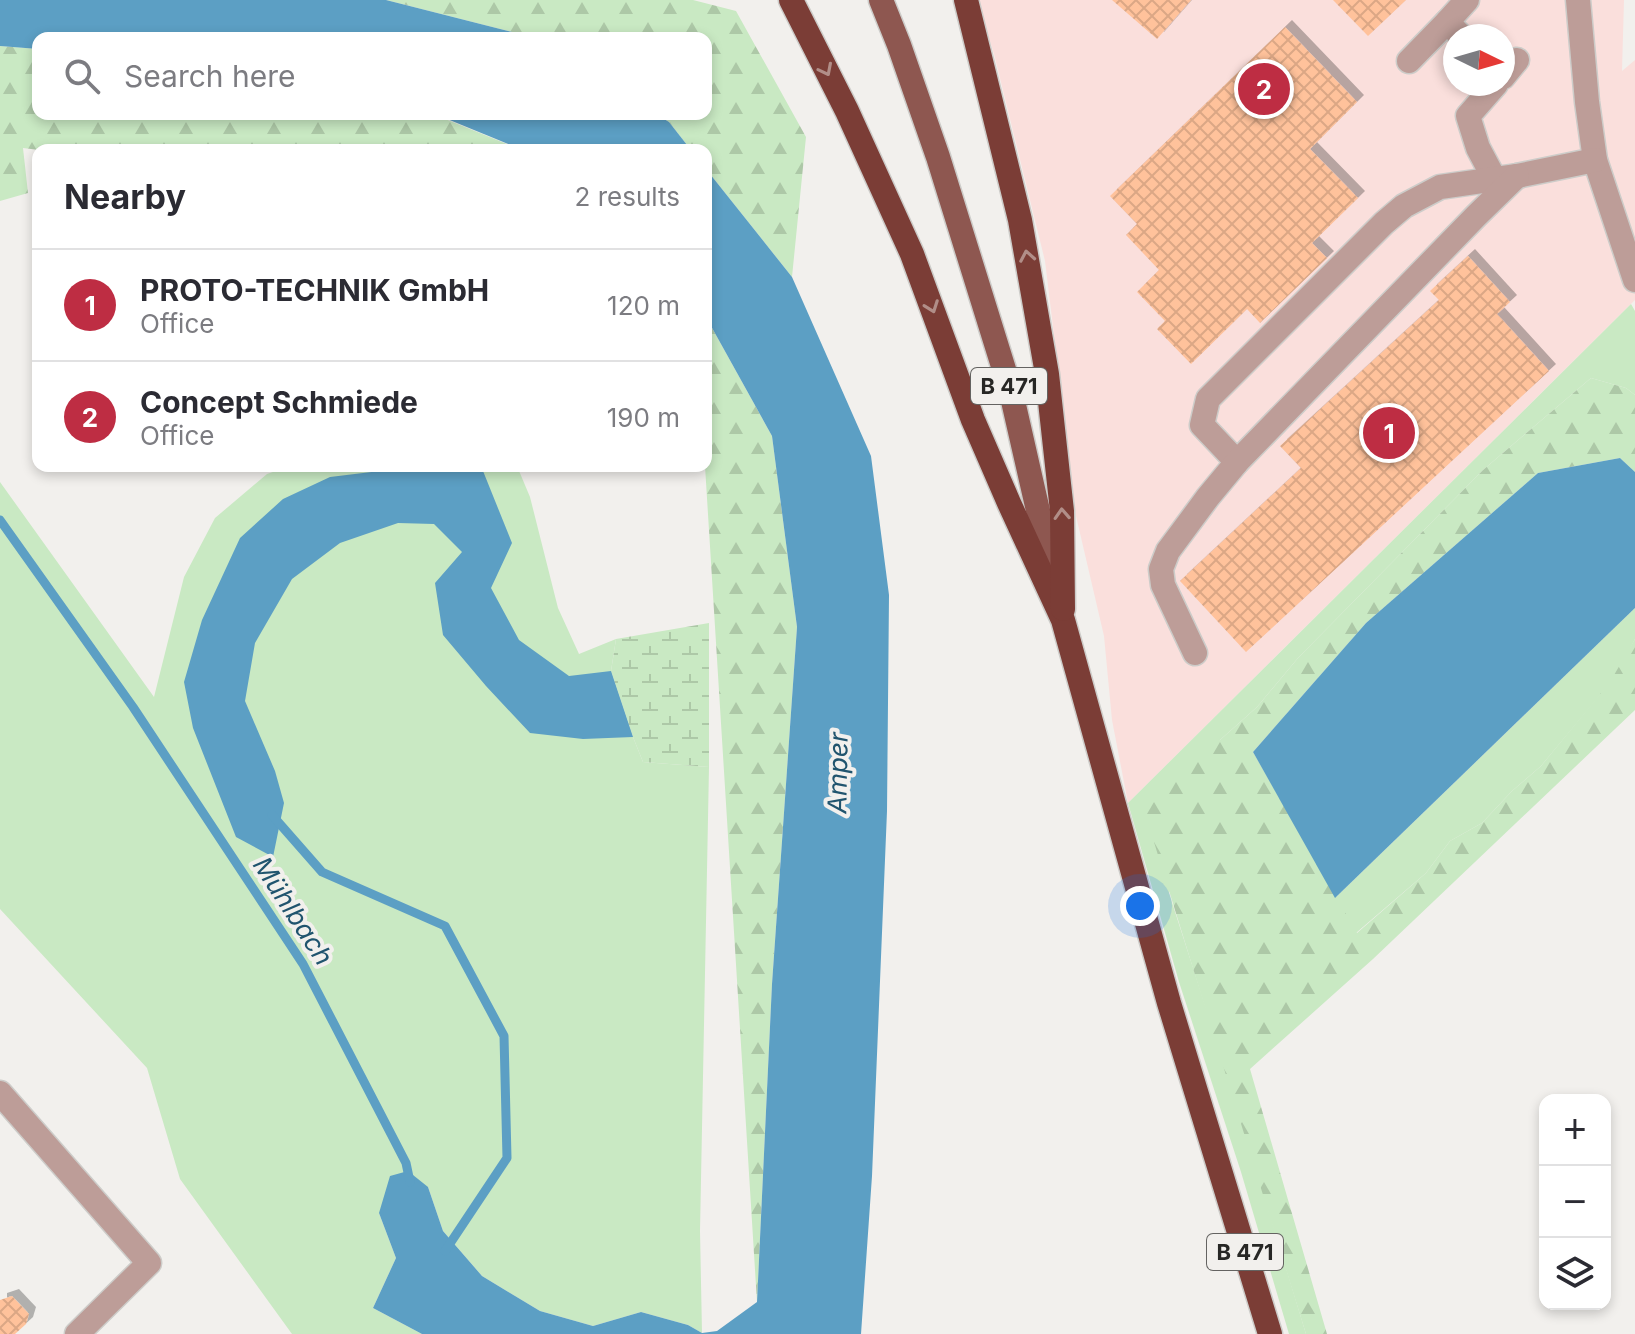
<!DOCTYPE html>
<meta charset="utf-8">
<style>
:root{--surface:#fff;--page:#f2f2f3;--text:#2b2b33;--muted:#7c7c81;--line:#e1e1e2;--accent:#be2d43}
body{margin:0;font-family:Inter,sans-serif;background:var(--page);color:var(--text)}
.controls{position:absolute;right:24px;bottom:24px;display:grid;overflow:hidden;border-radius:16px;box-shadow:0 4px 12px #0003}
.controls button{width:72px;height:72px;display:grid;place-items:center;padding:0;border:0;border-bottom:2px solid var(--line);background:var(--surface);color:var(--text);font:40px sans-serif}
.compass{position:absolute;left:1443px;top:24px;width:72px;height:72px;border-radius:50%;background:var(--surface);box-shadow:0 4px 12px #0003;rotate:95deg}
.you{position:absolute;left:1140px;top:906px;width:28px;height:28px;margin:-20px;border:6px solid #fff;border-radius:50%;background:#1a73e8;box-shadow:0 0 0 12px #1a73e833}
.badge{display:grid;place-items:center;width:52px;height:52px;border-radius:50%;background:var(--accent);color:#fff;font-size:26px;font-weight:700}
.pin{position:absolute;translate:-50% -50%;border:4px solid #fff;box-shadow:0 2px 8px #0006}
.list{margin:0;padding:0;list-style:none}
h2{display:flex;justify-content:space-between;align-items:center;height:104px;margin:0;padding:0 32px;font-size:34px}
h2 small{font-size:26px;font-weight:400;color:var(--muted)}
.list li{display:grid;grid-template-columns:52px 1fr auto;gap:24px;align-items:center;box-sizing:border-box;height:112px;padding:0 32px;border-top:2px solid var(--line)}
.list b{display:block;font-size:30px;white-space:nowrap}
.list p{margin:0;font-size:26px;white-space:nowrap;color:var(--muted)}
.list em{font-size:26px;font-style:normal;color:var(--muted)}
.icon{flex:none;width:44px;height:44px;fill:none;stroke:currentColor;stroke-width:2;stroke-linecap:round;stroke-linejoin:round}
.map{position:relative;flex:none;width:1635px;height:1334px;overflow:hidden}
.search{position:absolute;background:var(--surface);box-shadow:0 4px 12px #0003;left:32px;top:32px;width:680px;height:88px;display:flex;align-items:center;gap:20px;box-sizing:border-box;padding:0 28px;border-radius:16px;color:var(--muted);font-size:30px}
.panel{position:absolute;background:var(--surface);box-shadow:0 4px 12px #0003;left:32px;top:144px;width:680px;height:328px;border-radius:16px}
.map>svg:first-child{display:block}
</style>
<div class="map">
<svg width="1635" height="1334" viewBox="0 0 1635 1334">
<defs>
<pattern id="forest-firs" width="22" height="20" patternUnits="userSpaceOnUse" patternTransform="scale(2)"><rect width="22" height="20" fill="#c9e9c3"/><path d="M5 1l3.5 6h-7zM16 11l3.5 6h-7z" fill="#adc8a7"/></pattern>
<pattern id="wetland-marsh" width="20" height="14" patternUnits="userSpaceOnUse" patternTransform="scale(2)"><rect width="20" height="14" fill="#c9e9c3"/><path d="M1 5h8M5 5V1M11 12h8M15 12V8" fill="none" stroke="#adc8a7"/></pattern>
<pattern id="building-cross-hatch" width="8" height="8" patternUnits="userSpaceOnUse" patternTransform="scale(2)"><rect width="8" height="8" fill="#ffc29b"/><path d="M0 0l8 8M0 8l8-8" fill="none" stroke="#dba785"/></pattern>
<filter id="shadow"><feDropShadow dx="7" dy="-7" stdDeviation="0" flood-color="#0004"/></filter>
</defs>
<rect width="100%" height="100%" fill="#f2f0ed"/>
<path fill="#fadfdc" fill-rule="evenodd" d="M977,0H1624L1622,71L1635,60V300L1128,803L1112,720L1104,636L1076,516L1045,261L994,54ZM1455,36H1503V84H1455Z"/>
<g fill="#c9e9c3">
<path d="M1631,304L1635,311V395L1626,388L1591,378L1483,470L1298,658L1257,707L1220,740L1169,893L1230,1083L1306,1334H1289L1241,1172L1179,982L1128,803Z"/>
<path d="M290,466H517L530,497L558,608L579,654L616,639L611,671L633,737L643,762L709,767L700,1231L702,1333L688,1325L641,1312L593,1326L540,1311L482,1276L443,1231L428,1187L379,1213L396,1258L373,1308L422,1334H292L180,1179L147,1068L0,909V482L154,697L184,577L215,518L267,474Z"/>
<path d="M1635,608V639L1625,659L1611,682L1541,766L1512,791L1482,823L1450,841L1426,873L1356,933L1335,898Z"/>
</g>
<g fill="url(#forest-firs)">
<path d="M386,0H693L736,11L806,137L792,277L706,169V150H691L669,122L656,114H706V38H536Z"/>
<path d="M0,46L38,49V114H433L522,150H39L23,148L28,193L0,201Z"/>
<path d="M706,317L772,436L797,627L772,984L757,1302L705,466Z"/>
<path d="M1591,378L1626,388L1635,395V472L1620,458L1538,473L1366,623L1253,752L1357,933L1426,873L1450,841L1482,823L1512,791L1541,766L1610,682L1635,639V710L1373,959L1250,1069L1327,1334H1306L1145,813L1173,777L1220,740L1257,707L1298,658L1483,470Z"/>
</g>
<path fill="url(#wetland-marsh)" d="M709,623V767L643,762L633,737L611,671L616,639Z"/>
<g fill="#5c9fc4">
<path d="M0,0H386L536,38H38V49L0,46Z"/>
<path d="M435,114H656L669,122L691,150H523Z"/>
<path d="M706,169L792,277L871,456L889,595L887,811L872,1176L861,1334H422L373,1308L396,1258L379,1213L390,1176L408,1171L428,1187L443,1231L482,1276L540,1311L593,1326L641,1312L688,1325L702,1333L717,1331L757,1302L772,984L797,627L772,436L706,317Z"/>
<path d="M1620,458L1635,472V608L1335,898L1253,752L1366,623L1538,473Z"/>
<path d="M421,466H481L512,543L491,588L519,640L569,676L611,671L633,737L583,739L530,733L486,686L443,635L435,583L462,552L434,524L398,523L340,543L292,579L255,643L245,701L275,771L284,803L273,857L236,837L193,728L184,682L202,620L240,538L283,499L330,477Z"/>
</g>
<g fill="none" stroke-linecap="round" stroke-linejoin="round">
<g stroke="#5c9fc4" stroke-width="9">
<path d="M0,520L133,707L303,964L406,1163L410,1182"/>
<path d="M272,815L322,872L445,926L504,1036L507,1158L445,1251"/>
</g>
</g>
<g fill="url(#building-cross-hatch)" filter="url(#shadow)">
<path d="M1112,0H1191L1157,39Z"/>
<path d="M1333,0H1406L1368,36Z"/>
<path d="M1285,27L1357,102L1310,149L1358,198L1312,243L1327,258L1260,323L1247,309L1191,364L1157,329L1165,321L1137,292L1159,270L1126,235L1137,224L1110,196Z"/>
<path d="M1468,256L1510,302L1497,314L1549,371L1246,652L1180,581L1301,468L1280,446L1439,300L1430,291Z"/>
<path d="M12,1296L29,1314L26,1324L15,1334H0V1300Z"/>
</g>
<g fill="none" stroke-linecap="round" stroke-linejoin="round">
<g stroke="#cdccc9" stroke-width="27">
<g id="minor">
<path d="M1578,0L1587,102L1595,160L1635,280"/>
<path d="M1461,36L1447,22L1467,0"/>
<path d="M1409,61L1447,22"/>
<path d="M1503,77L1517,60"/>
<path d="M1495,180L1478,148L1468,116L1496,84"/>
<path d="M1237,462L1202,425L1208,399L1384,223L1404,206L1440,187L1517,176L1595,160"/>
<path d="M1195,653L1163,585L1161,569L1168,551L1208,497L1237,462L1476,216L1517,176"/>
<path d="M0,1093L149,1263L77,1334"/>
</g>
</g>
<g stroke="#cdccc9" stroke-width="27">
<path id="major" d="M881,0L899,45L938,157L1011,392L1057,594"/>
</g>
<g stroke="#cdccc9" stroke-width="27">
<g id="highway">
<path d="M791,0L847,111L912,254L973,420L1009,503L1063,620L1169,1003L1270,1334"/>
<path d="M966,0L1020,220L1047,374L1062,511L1063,609"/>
</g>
</g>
<use href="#minor" stroke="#bd9d98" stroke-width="24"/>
<use href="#major" stroke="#8e5750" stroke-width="24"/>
<use href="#highway" stroke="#7b3d36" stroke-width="24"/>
</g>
<defs><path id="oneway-chevron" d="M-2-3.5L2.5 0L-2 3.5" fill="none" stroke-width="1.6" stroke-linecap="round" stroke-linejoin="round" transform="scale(2)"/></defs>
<g stroke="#b18e88">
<use href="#oneway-chevron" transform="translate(826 70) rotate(63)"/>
<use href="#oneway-chevron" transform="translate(1027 256) rotate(-100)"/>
<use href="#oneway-chevron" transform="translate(932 307) rotate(70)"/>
<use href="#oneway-chevron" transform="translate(1062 514) rotate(-93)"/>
</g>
<g text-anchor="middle" stroke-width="8" stroke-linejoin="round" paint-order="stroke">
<g fill="#f2f0ed" stroke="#646361" stroke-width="2">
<rect x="971" y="368" width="76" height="36" rx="6"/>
<rect x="1207" y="1234" width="76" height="36" rx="6"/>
</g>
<g font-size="22" font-weight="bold" fill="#272725">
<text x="1009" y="394">B 471</text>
<text x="1245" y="1260">B 471</text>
</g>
<g font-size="26" font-style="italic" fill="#20546e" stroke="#f2f0ed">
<text transform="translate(838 773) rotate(-89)" y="9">Amper</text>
<text transform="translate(293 911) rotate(57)" y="9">Mühlbach</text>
</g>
</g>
</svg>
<div class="controls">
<button>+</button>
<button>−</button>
<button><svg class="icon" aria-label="layers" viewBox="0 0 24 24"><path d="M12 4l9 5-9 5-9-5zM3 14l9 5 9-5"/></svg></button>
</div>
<svg class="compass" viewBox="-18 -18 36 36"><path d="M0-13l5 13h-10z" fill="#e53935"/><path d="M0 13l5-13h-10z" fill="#7c7c81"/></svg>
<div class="you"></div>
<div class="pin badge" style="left:1389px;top:433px">1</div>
<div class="pin badge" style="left:1264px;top:89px">2</div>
<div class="search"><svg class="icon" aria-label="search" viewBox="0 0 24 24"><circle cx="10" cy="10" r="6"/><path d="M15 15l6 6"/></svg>Search here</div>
<section class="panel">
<h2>Nearby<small>2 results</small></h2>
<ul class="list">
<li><span class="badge">1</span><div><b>PROTO-TECHNIK GmbH</b><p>Office</p></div><em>120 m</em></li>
<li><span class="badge">2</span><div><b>Concept Schmiede</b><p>Office</p></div><em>190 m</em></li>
</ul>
</section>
</div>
